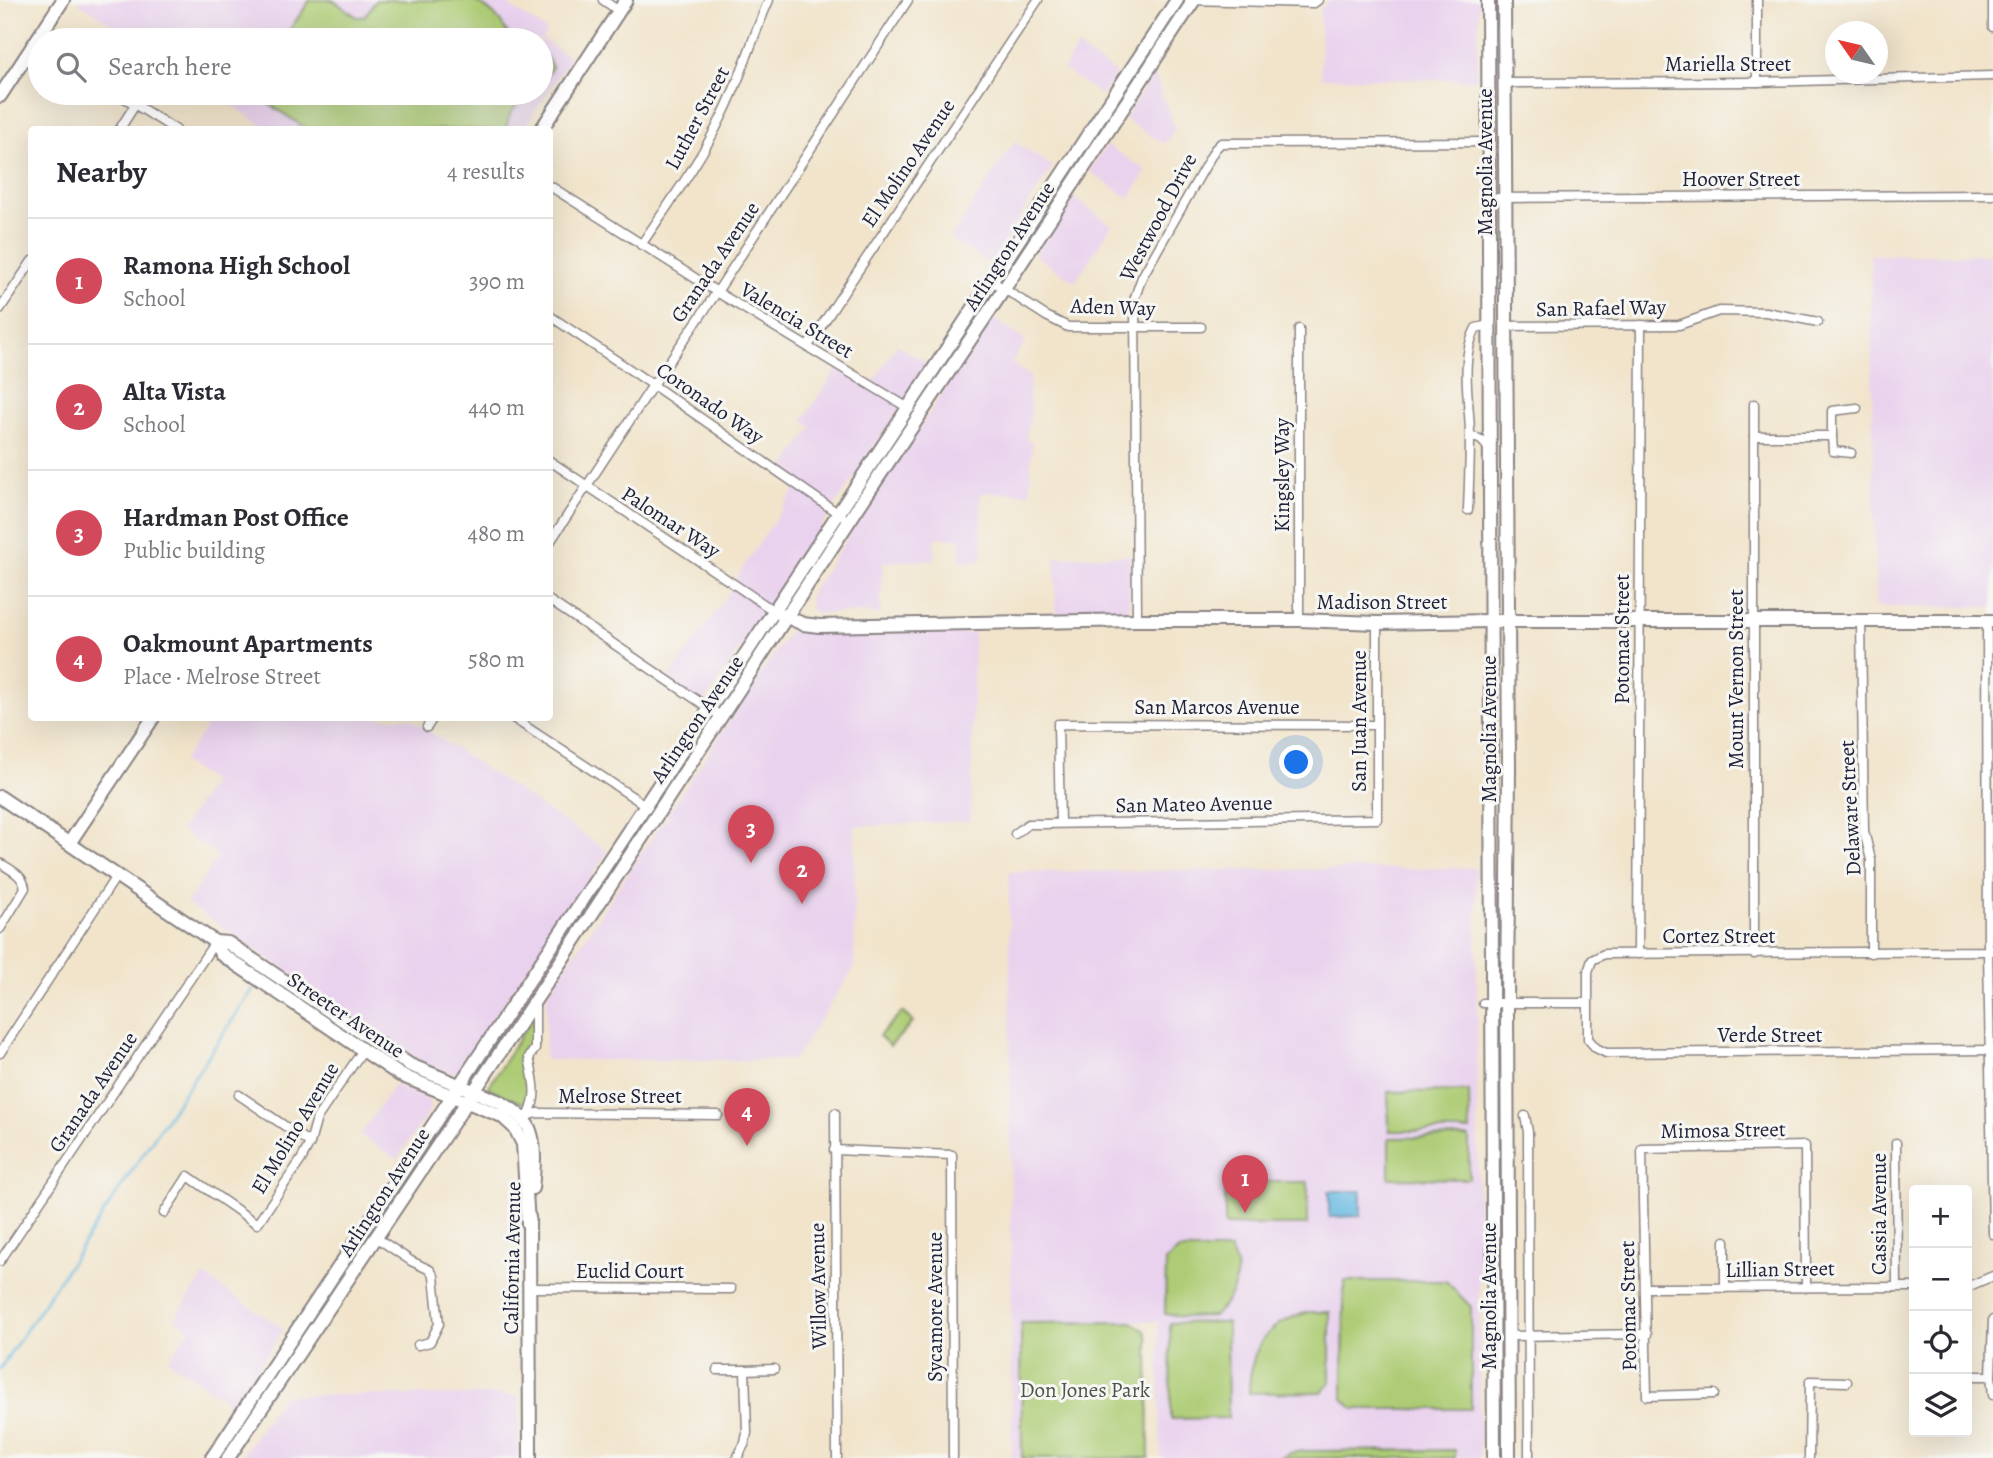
<!DOCTYPE html>
<meta charset="utf-8">
<style>
:root{--surface:#fff;--page:#f2f2f3;--text:#2b2b33;--muted:#7c7c81;--line:#e1e1e2;--accent:#d1495b}
body{margin:0;font-family:Alegreya,serif;background:var(--page);color:var(--text)}
.controls{position:absolute;right:21px;bottom:21px;display:grid;overflow:hidden;border-radius:7px;box-shadow:0 7px 28px #0002}
.controls button{width:63px;height:63px;display:grid;place-items:center;padding:0;border:0;border-bottom:2px solid var(--line);background:var(--surface);color:var(--text);font:35px sans-serif}
.compass{position:absolute;left:1825px;top:21px;width:63px;height:63px;border-radius:50%;background:var(--surface);box-shadow:0 7px 28px #0002;rotate:304deg}
.you{position:absolute;left:1297px;top:763px;width:24px;height:24px;margin:-18px;border:5px solid #fff;border-radius:50%;background:#1a73e8;box-shadow:0 0 0 10px #1a73e833}
.badge{display:grid;place-items:center;width:46px;height:46px;border-radius:50%;background:var(--accent);color:#fff;font-size:23px;font-weight:700}
.pin{position:absolute;translate:-50% -58px;filter:drop-shadow(0 2px 4px #0008)}
.pin::after{content:'';position:absolute;top:37px;width:24px;height:21px;background:inherit;clip-path:polygon(0 0,100% 0,50% 100%)}
.list{margin:0;padding:0;list-style:none}
h2{display:flex;justify-content:space-between;align-items:center;height:91px;margin:0;padding:0 28px;font-size:30px}
h2 small{font-size:23px;font-weight:400;color:var(--muted)}
.list li{display:grid;grid-template-columns:46px 1fr auto;gap:21px;align-items:center;box-sizing:border-box;height:126px;padding:0 28px;border-top:2px solid var(--line)}
.list b{display:block;font-size:26px;white-space:nowrap}
.list p{margin:0;font-size:23px;white-space:nowrap;color:var(--muted)}
.list em{font-size:23px;font-style:normal;color:var(--muted)}
.icon{flex:none;width:38px;height:38px;fill:none;stroke:currentColor;stroke-width:2;stroke-linecap:round;stroke-linejoin:round}
.map{position:relative;flex:none;width:1993px;height:1458px;overflow:hidden}
.search{position:absolute;background:var(--surface);box-shadow:0 7px 28px #0002;left:28px;top:28px;width:525px;height:77px;display:flex;align-items:center;gap:18px;box-sizing:border-box;padding:0 24px;border-radius:38px;color:var(--muted);font-size:26px}
.panel{position:absolute;background:var(--surface);box-shadow:0 7px 28px #0002;left:28px;top:126px;width:525px;height:595px;border-radius:7px}
.map>svg:first-child{display:block}
</style>
<div class="map">
<svg width="1993" height="1458" viewBox="0 0 1993 1458">
<rect width="100%" height="100%" fill="#f6f6f2"/>
<filter id="ink" filterUnits="userSpaceOnUse"><feTurbulence type="fractalNoise" baseFrequency=".0143" numOctaves="2"/><feDisplacementMap in="SourceGraphic" scale="14" xChannelSelector="R" yChannelSelector="G"/><feConvolveMatrix kernelMatrix="1 2 1 2 8 2 1 2 1" color-interpolation-filters="sRGB"/></filter>
<filter id="wash" filterUnits="userSpaceOnUse"><feTurbulence type="fractalNoise" baseFrequency=".00686" numOctaves="4" result="noise"/><feDisplacementMap in="SourceGraphic" scale="28" xChannelSelector="R" yChannelSelector="G"/><feGaussianBlur stdDeviation="1.57" result="paint"/><feColorMatrix in="noise" values="0 0 0 0 0 0 0 0 0 0 0 0 0 0 0 0 0 1.4 0 .05"/><feComposite in="paint" operator="in"/></filter>
<g filter="url(#wash)">
<rect width="100%" height="100%" fill="#f1e4cb"/>
<g fill="#e9d2ed">
<path d="M79,0H501L547,31L542,39L570,58L523,129H268L214,93H541V40H135L77,1Z"/>
<path d="M1328,0H1479L1477,80L1321,78L1320,10Z"/>
<path d="M1077,47L1116,73L1101,95L1063,69Z"/>
<path d="M1154,73L1175,129L1165,144L1124,119Z"/>
<path d="M1014,142L1053,166L990,264L950,239Z"/>
<path d="M1107,145L1147,171L1129,198L1089,171Z"/>
<path d="M1072,197L1112,225L1075,282L1035,255Z"/>
<path d="M1870,255H1990V327H1993V607H1876Z"/>
<path d="M992,318L1026,341L1011,363L1030,376L1029,403L1032,404L1026,440L1032,442L1030,493H981L982,561H960V538H935V560L883,562L880,615L873,613H816L813,611L811,609L809,596Z"/>
<path d="M897,345L929,364L711,693L694,708L663,687L733,587L738,575L796,488L779,476L812,427L803,420L838,367L871,386Z"/>
<path d="M1130,555L1129,614L1056,615L1055,557Z"/>
<path d="M790,630L974,633L971,821L855,826L854,969L793,1060H545L547,995L664,819H670L667,815Z"/>
<path d="M212,718H409L608,851L457,1073L446,1072L423,1063L410,1055L187,903L218,856L181,830L212,782L182,762Z"/>
<path d="M1476,868L1480,1458H1161L1158,1321L1021,1323L1022,1458H1012L1009,872Z"/>
<path d="M395,1084L429,1100L430,1110L397,1159L360,1135Z"/>
<path d="M204,1276L284,1329L233,1405L168,1360L190,1329L175,1318Z"/>
<path d="M283,1395H519V1458H240Z"/>
</g>
<g fill="#adcc74" stroke="#687758" stroke-width="2">
<path d="M310,0H333L357,17H364L376,0H471C482,4 493,12 500,21C505,28 507,35 514,40H283Z"/>
<path d="M541,54L548,59L552,67L541,86Z"/>
<path d="M252,93H534C518,104 508,109 506,130L307,129Z"/>
<path d="M535,1012L533,1046L523,1048L519,1057L530,1094L526,1102L521,1103L488,1088Z"/>
<path d="M902,1012L913,1022L890,1046L879,1036Z"/>
<path d="M1469,1091L1470,1131H1389L1388,1092Z"/>
<path d="M1469,1137V1179L1389,1178V1138Z"/>
<path d="M1225,1182H1308L1307,1225H1225Z"/>
<path d="M1179,1250H1230C1232,1254 1235,1260 1236,1266C1239,1285 1227,1303 1214,1316L1182,1317L1165,1314L1166,1261Z"/>
<path d="M1344,1281H1446L1471,1307V1409H1354L1343,1399Z"/>
<path d="M1310,1312H1330V1384L1322,1392L1249,1393C1250,1348 1265,1322 1310,1312Z"/>
<path d="M1132,1322L1145,1331L1148,1339L1149,1458H1022L1021,1323Z"/>
<path d="M1227,1322L1228,1418L1171,1419L1170,1323Z"/>
<path d="M1455,1450V1458H1280L1290,1453L1304,1451Z"/>
</g>
<path fill="#64b8e0" stroke="#436d8e" stroke-width="2" d="M1329,1191H1361V1216L1329,1217Z"/>
<g fill="none" stroke-linecap="round" stroke-linejoin="round">
<path stroke="#64b8e0" stroke-width="2.5" d="M0,1369L253,989"/>
</g>
</g>
<g filter="url(#ink)">
<g fill="none" stroke-linecap="round" stroke-linejoin="round">
<g stroke="#8a8383" stroke-width="11">
<g id="street">
<path d="M603,0L619,11"/>
<path d="M1189,0L1314,3L1318,0"/>
<path d="M1993,0V27"/>
<path d="M1757,82V0"/>
<path d="M1504,83L1757,82L1993,76"/>
<path d="M117,93L176,130"/>
<path d="M119,130L135,105"/>
<path d="M550,186L717,292L910,409"/>
<path d="M1488,198L1993,195"/>
<path d="M641,245C669,203 700,162 722,116C741,79 752,38 769,0"/>
<path d="M992,281L1046,316L1068,327H1201"/>
<path d="M0,309L32,261"/>
<path d="M550,316L653,385L842,516"/>
<path d="M1506,326L1679,325L1719,311L1766,312L1818,322"/>
<path d="M1299,329V620"/>
<path d="M808,346L1038,0"/>
<path d="M1754,404V954"/>
<path d="M1754,436H1832L1833,451L1851,453"/>
<path d="M1832,436V411L1857,408"/>
<path d="M1470,438C1480,436 1483,442 1489,449"/>
<path d="M550,461L774,611"/>
<path d="M1468,510C1469,485 1470,460 1470,435C1470,400 1459,360 1476,328L1489,325"/>
<path d="M550,542L653,385L717,292L908,0"/>
<path d="M550,601L722,717"/>
<path d="M1137,620L1135,297L1142,277L1215,149L1221,143H1231L1489,142"/>
<path d="M1861,620L1864,831L1871,860V953"/>
<path d="M1987,620L1988,951L1993,1234"/>
<path d="M513,718L648,807"/>
<path d="M427,727L433,718"/>
<path d="M1060,823L1058,724L1376,725"/>
<path d="M1015,834L1028,824H1041L1377,819V623"/>
<path d="M0,863C11,870 23,875 25,888L0,929"/>
<path d="M1993,949L1988,951L1604,954L1592,960L1588,972V1039L1596,1048L1606,1053L1993,1050"/>
<path d="M1638,954L1641,325"/>
<path d="M1483,1003H1587"/>
<path d="M0,1053L117,875"/>
<path d="M239,1095L310,1143"/>
<path d="M835,1113L837,1458"/>
<path d="M529,1115C539,1093 533,1079 529,1057L535,1049V1004"/>
<path d="M1525,1116L1528,1132L1529,1458"/>
<path d="M522,1117L537,1113L718,1115"/>
<path d="M1896,1143L1897,1286"/>
<path d="M834,1150L952,1155L953,1458"/>
<path d="M164,1213L188,1176L257,1224L301,1160L310,1143L317,1118L363,1050"/>
<path d="M377,1238L411,1261L430,1270L434,1276L439,1324L430,1342L418,1345"/>
<path d="M0,1261L215,942"/>
<path d="M1967,1287L1993,1276"/>
<path d="M529,1288L731,1289"/>
<path d="M1646,1288L1914,1287"/>
<path d="M1725,1288V1241"/>
<path d="M1993,1320L1991,1376L1993,1395"/>
<path d="M1509,1336L1647,1334"/>
<path d="M717,1370H745L747,1433L745,1443L737,1458"/>
<path d="M745,1370L774,1369"/>
<path d="M1967,1376H1991"/>
<path d="M1714,1394L1647,1396L1642,1149L1805,1146L1806,1286"/>
<path d="M1809,1458L1810,1381L1847,1382"/>
</g>
</g>
<g stroke="#8a8383" stroke-width="16">
<g id="secondary">
<path d="M0,96L63,0"/>
<path d="M541,130L626,0"/>
<path d="M774,611L803,624L819,626L1137,620H1299L1377,623L1491,621H1993"/>
<path d="M0,797L215,942L221,954L400,1075L502,1116L515,1128L523,1144L528,1224"/>
<path d="M70,842L153,718"/>
<path d="M215,942L228,943L410,1065L500,1102C510,1108 520,1114 526,1123C537,1138 534,1170 532,1188"/>
<path d="M529,1217L530,1458"/>
</g>
</g>
<g stroke="#8a8383" stroke-width="16">
<g id="primary">
<path d="M1488,0L1494,1458"/>
<path d="M1504,0L1509,767L1507,1003L1509,1458"/>
<path d="M212,1458C535,973 857,487 1177,0"/>
<path d="M228,1458L548,981L857,509L1004,289L1194,0"/>
</g>
</g>
<use href="#street" stroke="#fff" stroke-width="8"/>
<use href="#secondary" stroke="#fff" stroke-width="12"/>
<use href="#primary" stroke="#fff" stroke-width="12"/>
</g>
</g>
<g text-anchor="middle" stroke-width="6" stroke-linejoin="round" paint-order="stroke">
<g font-size="21" fill="#22223b" stroke="#f6f6f2">
<text x="1728" y="71">Mariella Street</text>
<text transform="translate(697 118) rotate(-62)" y="7">Luther Street</text>
<text transform="translate(1485 162) rotate(-90)" y="7">Magnolia Avenue</text>
<text transform="translate(908 163) rotate(-56)" y="7">El Molino Avenue</text>
<text x="1741" y="186">Hoover Street</text>
<text transform="translate(1158 217) rotate(-62)" y="7">Westwood Drive</text>
<text transform="translate(1009 246) rotate(-57)" y="7">Arlington Avenue</text>
<text transform="translate(715 262) rotate(-56)" y="7">Granada Avenue</text>
<text transform="translate(1113 307) rotate(2)" y="7">Aden Way</text>
<text transform="translate(1601 308) rotate(-1)" y="7">San Rafael Way</text>
<text transform="translate(797 320) rotate(31)" y="7">Valencia Street</text>
<text transform="translate(710 403) rotate(35)" y="7">Coronado Way</text>
<text transform="translate(1282 475) rotate(-90)" y="7">Kingsley Way</text>
<text transform="translate(671 522) rotate(33)" y="7">Palomar Way</text>
<text x="1382" y="609">Madison Street</text>
<text transform="translate(1622 639) rotate(-90)" y="7">Potomac Street</text>
<text transform="translate(1736 679) rotate(-90)" y="7">Mount Vernon Street</text>
<text x="1217" y="714">San Marcos Avenue</text>
<text transform="translate(697 719) rotate(-56)" y="7">Arlington Avenue</text>
<text transform="translate(1359 721) rotate(-90)" y="7">San Juan Avenue</text>
<text transform="translate(1489 729) rotate(-90)" y="7">Magnolia Avenue</text>
<text transform="translate(1194 804) rotate(-1)" y="7">San Mateo Avenue</text>
<text transform="translate(1850 808) rotate(-93)" y="7">Delaware Street</text>
<text x="1719" y="943">Cortez Street</text>
<text transform="translate(346 1015) rotate(34)" y="7">Streeter Avenue</text>
<text x="1770" y="1042">Verde Street</text>
<text transform="translate(93 1092) rotate(-56)" y="7">Granada Avenue</text>
<text x="620" y="1103">Melrose Street</text>
<text transform="translate(295 1128) rotate(-59)" y="7">El Molino Avenue</text>
<text transform="translate(1723 1130) rotate(-1)" y="7">Mimosa Street</text>
<text transform="translate(384 1192) rotate(-57)" y="7">Arlington Avenue</text>
<text transform="translate(1879 1214) rotate(-90)" y="7">Cassia Avenue</text>
<text transform="translate(512 1258) rotate(-89)" y="7">California Avenue</text>
<text transform="translate(1780 1269) rotate(-1)" y="7">Lillian Street</text>
<text x="630" y="1278">Euclid Court</text>
<text transform="translate(818 1286) rotate(-91)" y="7">Willow Avenue</text>
<text transform="translate(1489 1296) rotate(-90)" y="7">Magnolia Avenue</text>
<text transform="translate(1628 1306) rotate(-91)" y="7">Potomac Street</text>
<text transform="translate(935 1307) rotate(-90)" y="7">Sycamore Avenue</text>
</g>
<g font-size="21" fill="#4c554c" stroke="#f6f6f2">
<text x="1085" y="1397">Don Jones Park</text>
</g>
</g>
</svg>
<div class="controls">
<button>+</button>
<button>−</button>
<button><svg class="icon" aria-label="locate" viewBox="0 0 24 24"><circle cx="12" cy="12" r="6"/><path d="M12 2v4M12 18v4M2 12h4M18 12h4"/></svg></button>
<button><svg class="icon" aria-label="layers" viewBox="0 0 24 24"><path d="M12 4l9 5-9 5-9-5zM3 14l9 5 9-5"/></svg></button>
</div>
<svg class="compass" viewBox="-18 -18 36 36"><path d="M0-13l5 13h-10z" fill="#e53935"/><path d="M0 13l5-13h-10z" fill="#7c7c81"/></svg>
<div class="you"></div>
<div class="pin badge" style="left:1245px;top:1213px">1</div>
<div class="pin badge" style="left:802px;top:904px">2</div>
<div class="pin badge" style="left:751px;top:863px">3</div>
<div class="pin badge" style="left:747px;top:1146px">4</div>
<div class="search"><svg class="icon" aria-label="search" viewBox="0 0 24 24"><circle cx="10" cy="10" r="6"/><path d="M15 15l6 6"/></svg>Search here</div>
<section class="panel">
<h2>Nearby<small>4 results</small></h2>
<ul class="list">
<li><span class="badge">1</span><div><b>Ramona High School</b><p>School</p></div><em>390 m</em></li>
<li><span class="badge">2</span><div><b>Alta Vista</b><p>School</p></div><em>440 m</em></li>
<li><span class="badge">3</span><div><b>Hardman Post Office</b><p>Public building</p></div><em>480 m</em></li>
<li><span class="badge">4</span><div><b>Oakmount Apartments</b><p>Place · Melrose Street</p></div><em>580 m</em></li>
</ul>
</section>
</div>
